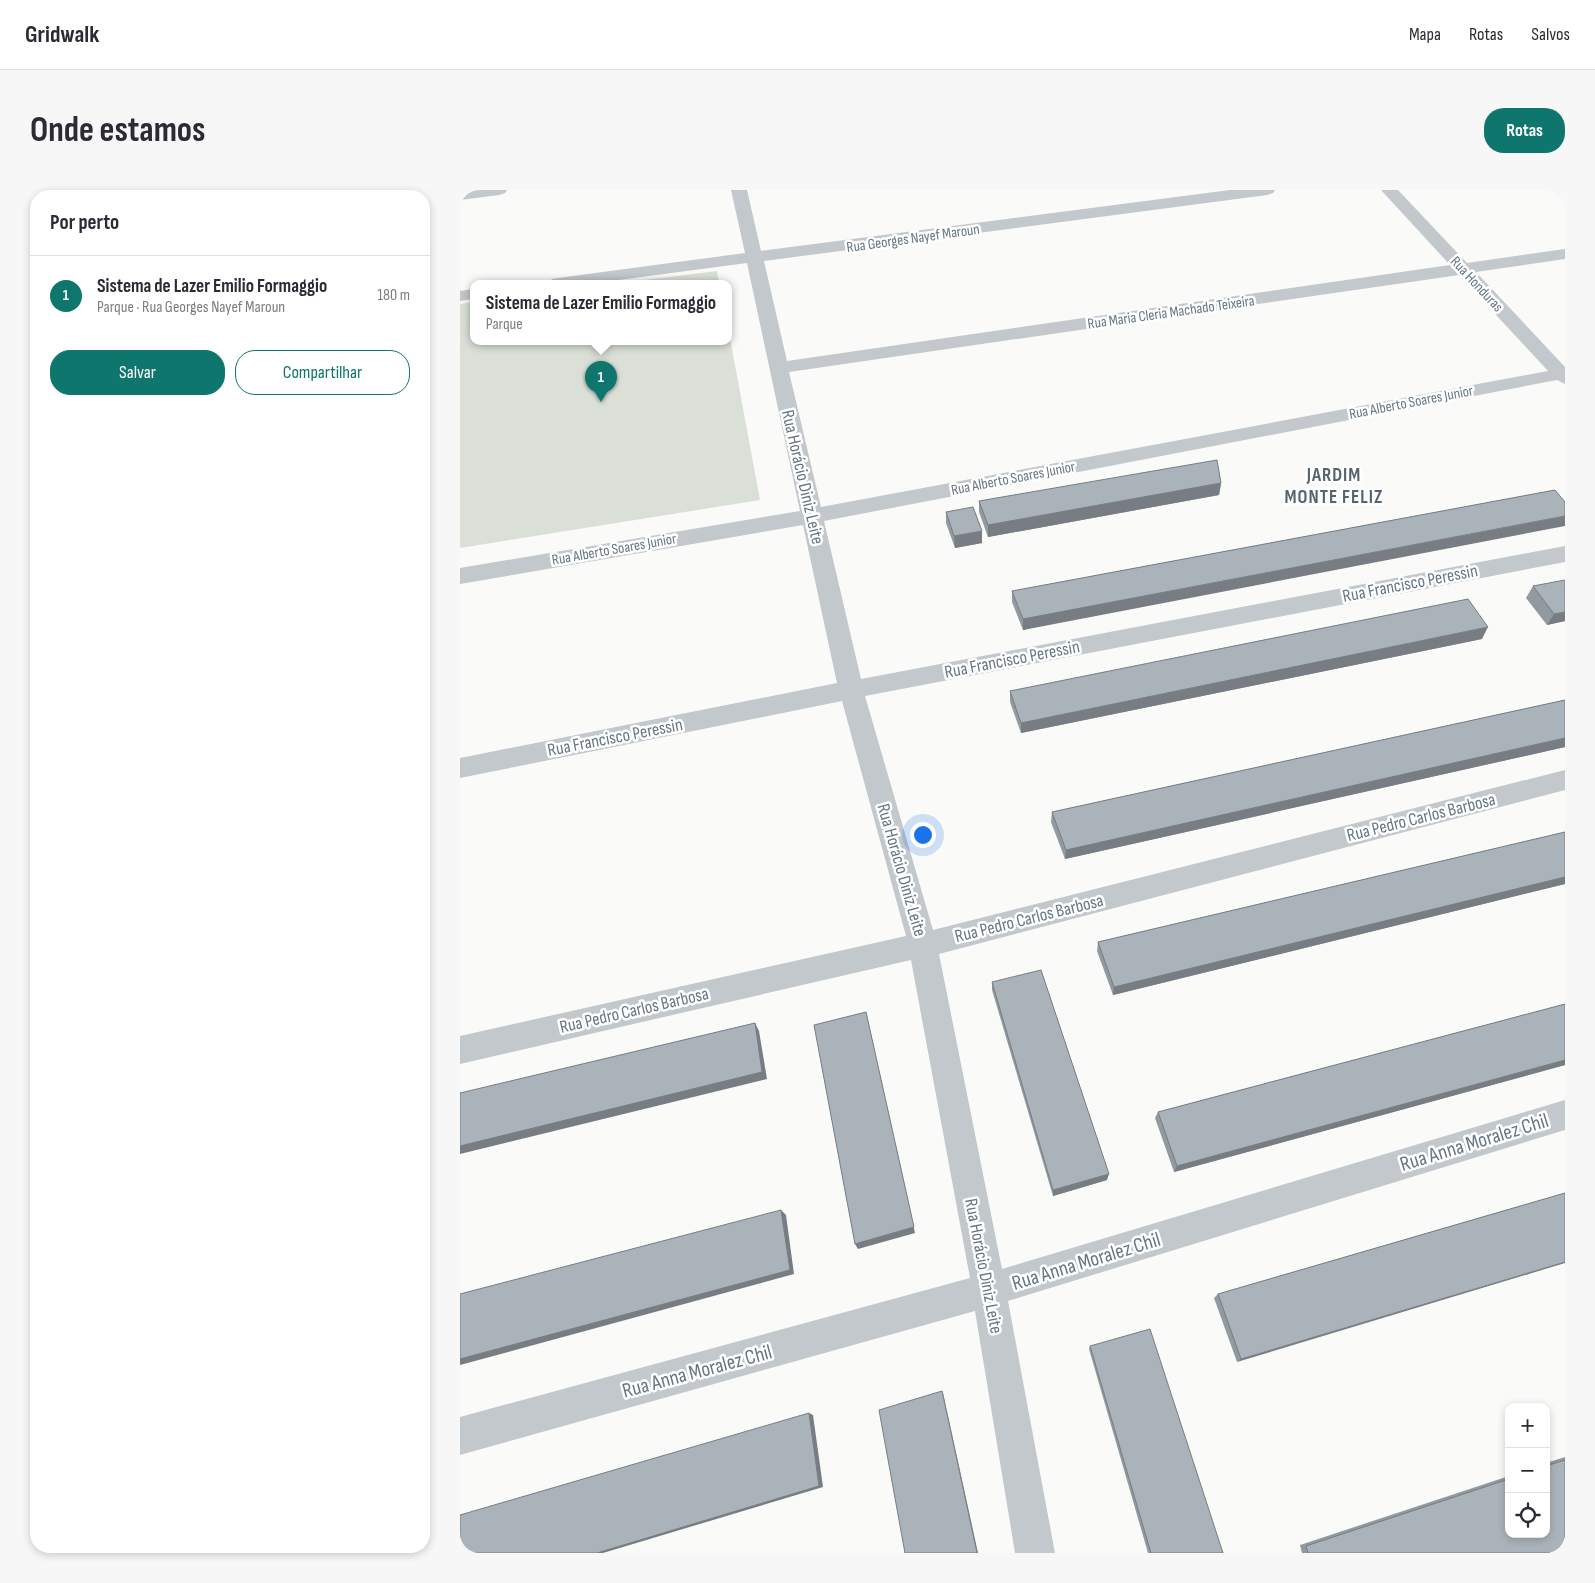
<!DOCTYPE html>
<html lang="pt">
<meta charset="utf-8">
<style>
:root{--surface:#fff;--page:#f7f7f7;--text:#2b2b33;--muted:#7c7c81;--line:#e1e1e2;--accent:#0f766e}
body{margin:0;font-family:"Sofia Sans Condensed",sans-serif;background:var(--page);color:var(--text)}
.controls{position:absolute;right:15px;bottom:15px;display:grid;overflow:hidden;border-radius:10px;box-shadow:0 2px 8px #0003}
.controls button{width:45px;height:45px;display:grid;place-items:center;padding:0;border:0;border-bottom:1px solid var(--line);background:var(--surface);color:var(--text);font:25px sans-serif}
.you{position:absolute;left:462px;top:644px;width:18px;height:18px;margin:-12px;border:4px solid #fff;border-radius:50%;background:#1a73e8;box-shadow:0 0 0 8px #1a73e833}
.badge{display:grid;place-items:center;width:32px;height:32px;border-radius:50%;background:var(--accent);color:#fff;font-size:16px;font-weight:700}
.pin{position:absolute;translate:-50% -41px;filter:drop-shadow(0 1px 2px #0008)}
.pin::after{content:'';position:absolute;top:26px;width:18px;height:15px;background:inherit;clip-path:polygon(0 0,100% 0,50% 100%)}
.popup{position:absolute;left:10px;top:90px;width:262px;height:65px;box-sizing:border-box;display:grid;place-content:center;border-radius:10px;background:var(--surface);filter:drop-shadow(0 1px 4px #0005);font-size:16px;white-space:nowrap;color:var(--muted)}
.popup b{font-size:19px;color:var(--text)}
.popup::after{content:'';position:absolute;left:50%;top:100%;margin-left:-10px;border:10px solid transparent;border-top-color:var(--surface)}
.list{margin:0;padding:0;list-style:none}
h2{display:flex;justify-content:space-between;align-items:center;height:65px;margin:0;padding:0 20px;font-size:21px}
h2 small{font-size:16px;font-weight:400;color:var(--muted)}
.list li{display:grid;grid-template-columns:32px 1fr auto;gap:15px;align-items:center;box-sizing:border-box;height:80px;padding:0 20px;border-top:1px solid var(--line)}
.list b{display:block;font-size:19px;white-space:nowrap}
.list p{margin:0;font-size:16px;white-space:nowrap;color:var(--muted)}
.list em{font-size:16px;font-style:normal;color:var(--muted)}
.actions{display:flex;gap:10px;padding:15px 20px}
.actions a{flex:1;padding:11px 0;border:1px solid var(--accent);border-radius:20px;text-align:center;font-size:18px;color:var(--accent)}
.actions .main{background:var(--accent);color:#fff}
.icon{flex:none;width:28px;height:28px;fill:none;stroke:currentColor;stroke-width:2;stroke-linecap:round;stroke-linejoin:round}
.map{position:relative;flex:none;width:1105px;height:1363px;overflow:hidden;border-radius:20px}
header{display:flex;align-items:center;gap:30px;box-sizing:border-box;height:70px;padding:0 25px;background:var(--surface);border-bottom:1px solid var(--line)}
header strong{font-size:24px}
nav{display:flex;gap:28px;margin-inline-start:auto;font-size:18px}
.intro{display:flex;align-items:center;justify-content:space-between;box-sizing:border-box;height:120px;padding:0 30px}
h1{margin:0;font-size:35px}
.button{padding:12px 22px;border-radius:20px;background:var(--accent);color:#fff;font-size:18px;font-weight:700}
main{display:flex;gap:30px;padding:0 30px}
aside{flex:1;background:var(--surface);border-radius:20px;box-shadow:0 2px 8px #0003}
.map>svg:first-child{display:block}
</style>
<header>
<strong>Gridwalk</strong>
<nav><a>Mapa</a><a>Rotas</a><a>Salvos</a></nav>
</header>
<div class="intro"><h1>Onde estamos</h1><a class="button">Rotas</a></div>
<main>
<aside>
<h2>Por perto<small></small></h2>
<ul class="list">
<li><span class="badge">1</span><div><b>Sistema de Lazer Emilio Formaggio</b><p>Parque · Rua Georges Nayef Maroun</p></div><em>180 m</em></li>
</ul>
<div class="actions"><a class="main">Salvar</a><a>Compartilhar</a></div>
</aside>
<div class="map">
<svg width="1105" height="1363" viewBox="0 0 1105 1363">
<rect width="100%" height="100%" fill="#fafaf8"/>
<g fill="#dadfd7">
<path d="M257,81L259,93H160Z"/>
<path d="M13,112V151H268L269,143L300,310L0,358V114Z"/>
</g>
<g fill="none" stroke-linecap="round" stroke-linejoin="round">
<g fill="#c3c8cc" fill-rule="evenodd">
<path d="M0,0H47L45,3L39,5L0,10Z"/>
<path d="M271,0H287L301,61L770,0H815L813,3L807,5L304,71L327,171L990,75L921,0H938L1007,73L1105,59V69L1016,82L1105,177V194L1097,190L364,331L401,489L1105,356V372L405,506L473,740L1105,580V600L479,764L542,1079L1105,910V940L548,1111L595,1363H555L515,1121L0,1265V1227L510,1088L451,770L0,874V846L446,746L382,511L0,588V568L377,493L343,335L0,394V378L340,321L287,73L136,93H89L92,89L98,88L285,63ZM999,85L1088,181L361,317L329,182Z"/>
<path d="M13,99V109L0,111V101Z"/>
</g>
</g>
<g fill="#929a9f">
<path d="M761,293L759,305L528,347L519,322V311Z"/>
<path d="M1095,300L563,440L552,412V401Z"/>
<path d="M486,322L522,353L495,358L486,333Z"/>
<path d="M1073,396L1105,431L1087,435L1066,408Z"/>
<path d="M1022,449L561,543L550,512V501Z"/>
<path d="M1105,510V557L605,669L591,632L592,622Z"/>
<path d="M1105,642V694L653,805L637,761L638,752Z"/>
<path d="M532,792L647,990L593,1006L532,800Z"/>
<path d="M1105,814V875L714,982L695,928L698,922Z"/>
<path d="M1105,1003L777,1172L754,1108L758,1104Z"/>
<path d="M630,1156L763,1363H688L629,1159Z"/>
<path d="M1105,1267V1358L1092,1363H842L840,1355L1049,1286V1344H1086V1273Z"/>
</g>
<g fill="#777d82">
<path d="M761,293L759,305L528,347V335Z"/>
<path d="M1105,326V336L563,440V429Z"/>
<path d="M522,341V353L495,358L494,346Z"/>
<path d="M1105,422V431L1087,435L1094,424Z"/>
<path d="M1028,437L1022,449L561,543V533Z"/>
<path d="M1105,548V557L605,669L606,660Z"/>
<path d="M1105,687V694L653,805L654,797Z"/>
<path d="M406,822L455,1043L398,1059L395,1054Z"/>
<path d="M295,833L299,841L307,889L0,964V956Z"/>
<path d="M1105,870V875L714,982L717,976Z"/>
<path d="M649,984L647,990L593,1006V1000Z"/>
<path d="M321,1020L326,1025L334,1084L0,1175V1169Z"/>
<path d="M1105,1072V1073L777,1172L781,1169Z"/>
<path d="M482,1201L483,1203L518,1363H517Z"/>
<path d="M349,1223L353,1225L363,1297L143,1363H137Z"/>
</g>
<g fill="#aab3b9" stroke="#777d82">
<path d="M757,270L761,293L528,335L519,311Z"/>
<path d="M1095,300L1105,312V326L563,429L552,401Z"/>
<path d="M513,317L522,341L494,346L486,322Z"/>
<path d="M1105,390V422L1094,424L1073,396Z"/>
<path d="M1008,409L1028,437L561,533L550,501Z"/>
<path d="M1105,510V548L606,660L592,622Z"/>
<path d="M1105,642V687L654,797L638,752Z"/>
<path d="M581,780L649,984L593,1000L532,792Z"/>
<path d="M1105,814V870L717,976L698,922Z"/>
<path d="M406,822L454,1037L395,1054L354,835Z"/>
<path d="M295,833L302,882L0,956V903Z"/>
<path d="M1105,1003V1072L781,1169L758,1104Z"/>
<path d="M321,1020L330,1080L0,1169V1104Z"/>
<path d="M690,1139L763,1363H691L630,1156Z"/>
<path d="M482,1201L517,1363H445L419,1220Z"/>
<path d="M349,1223L359,1296L137,1363H0V1325Z"/>
<path d="M1105,1270V1358L1092,1363H848L846,1356L1049,1289V1344H1086V1276Z"/>
</g>
<g text-anchor="middle" stroke-width="5" stroke-linejoin="round" paint-order="stroke">
<g font-size="15" fill="#657683" stroke="#fff">
<text transform="translate(453 48) rotate(-8)" y="5">Rua Georges Nayef Maroun</text>
<text transform="translate(1017 94) rotate(47)" y="5">Rua Honduras</text>
<text transform="translate(711 122) rotate(-8)" y="5">Rua Maria Cleria Machado Teixeira</text>
<text transform="translate(951 212) rotate(-11)" y="5">Rua Alberto Soares Junior</text>
<text transform="translate(553 288) rotate(-11)" y="5">Rua Alberto Soares Junior</text>
<text transform="translate(154 359) rotate(-10)" y="5">Rua Alberto Soares Junior</text>
</g>
<g font-size="18" fill="#657683" stroke="#fff">
<text transform="translate(343 287) rotate(77)" y="6">Rua Horácio Diniz Leite</text>
<text transform="translate(950 393) rotate(-11)" y="6">Rua Francisco Peressin</text>
<text transform="translate(552 469) rotate(-11)" y="6">Rua Francisco Peressin</text>
<text transform="translate(155 547) rotate(-11)" y="6">Rua Francisco Peressin</text>
<text transform="translate(961 627) rotate(-14)" y="6">Rua Pedro Carlos Barbosa</text>
<text transform="translate(442 680) rotate(74)" y="6">Rua Horácio Diniz Leite</text>
<text transform="translate(569 728) rotate(-14)" y="6">Rua Pedro Carlos Barbosa</text>
<text transform="translate(174 820) rotate(-13)" y="6">Rua Pedro Carlos Barbosa</text>
<text transform="translate(524 1076) rotate(79)" y="6">Rua Horácio Diniz Leite</text>
</g>
<g font-size="19" font-weight="bold" letter-spacing="1" fill="#57646e" stroke="#fff">
<text x="874" y="291">JARDIM<tspan x="874" dy="22">MONTE FELIZ</tspan></text>
</g>
<g font-size="21" fill="#657683" stroke="#fff">
<text transform="translate(1014 952) rotate(-17)" y="7">Rua Anna Moralez Chil</text>
<text transform="translate(626 1071) rotate(-17)" y="7">Rua Anna Moralez Chil</text>
<text transform="translate(237 1181) rotate(-15)" y="7">Rua Anna Moralez Chil</text>
</g>
</g>
</svg>
<div class="controls">
<button>+</button>
<button>−</button>
<button><svg class="icon" aria-label="locate" viewBox="0 0 24 24"><circle cx="12" cy="12" r="6"/><path d="M12 2v4M12 18v4M2 12h4M18 12h4"/></svg></button>
</div>
<div class="you"></div>
<div class="pin badge" style="left:141px;top:212px">1</div>
<div class="popup"><b>Sistema de Lazer Emilio Formaggio</b>Parque</div>
</div>
</main>
